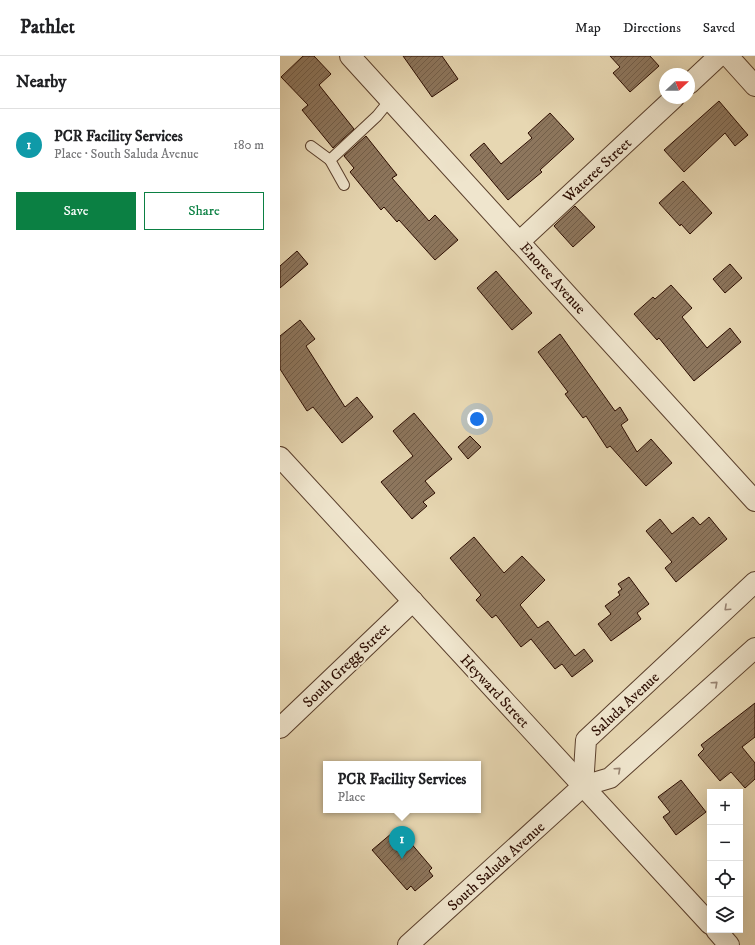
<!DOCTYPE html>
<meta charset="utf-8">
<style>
:root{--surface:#fff;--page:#f6f6f6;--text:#202124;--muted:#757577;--line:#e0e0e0;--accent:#0b8043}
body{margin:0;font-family:"IM FELL DW Pica",serif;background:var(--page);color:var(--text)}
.controls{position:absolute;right:12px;bottom:12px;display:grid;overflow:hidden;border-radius:0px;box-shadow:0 4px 16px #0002}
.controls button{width:36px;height:36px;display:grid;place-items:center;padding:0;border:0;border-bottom:1px solid var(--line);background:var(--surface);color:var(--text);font:20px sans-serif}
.compass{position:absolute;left:379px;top:12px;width:36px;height:36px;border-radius:50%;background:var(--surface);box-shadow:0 4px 16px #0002;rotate:68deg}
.you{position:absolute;left:197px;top:363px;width:14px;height:14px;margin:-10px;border:3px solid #fff;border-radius:50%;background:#1a73e8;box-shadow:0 0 0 6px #1a73e833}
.badge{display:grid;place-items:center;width:26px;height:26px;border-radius:50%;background:var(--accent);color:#fff;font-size:13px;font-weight:700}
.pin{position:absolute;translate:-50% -33px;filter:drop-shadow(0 1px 2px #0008)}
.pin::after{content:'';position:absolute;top:21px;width:14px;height:12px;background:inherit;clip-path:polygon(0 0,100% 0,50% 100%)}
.popup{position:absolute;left:43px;top:705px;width:158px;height:52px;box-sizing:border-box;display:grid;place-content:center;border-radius:0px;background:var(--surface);filter:drop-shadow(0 1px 3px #0005);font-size:13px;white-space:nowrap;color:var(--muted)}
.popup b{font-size:15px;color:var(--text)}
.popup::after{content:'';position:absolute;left:50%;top:100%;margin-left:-8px;border:8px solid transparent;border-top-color:var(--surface)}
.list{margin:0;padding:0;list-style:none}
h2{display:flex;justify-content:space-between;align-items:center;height:52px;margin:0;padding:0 16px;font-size:17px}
h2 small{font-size:13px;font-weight:400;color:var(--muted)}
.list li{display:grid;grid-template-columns:26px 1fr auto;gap:12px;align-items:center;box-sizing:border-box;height:72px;padding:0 16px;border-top:1px solid var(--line)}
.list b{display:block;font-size:15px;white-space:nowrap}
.list p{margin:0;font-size:13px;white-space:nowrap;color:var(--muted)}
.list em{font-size:13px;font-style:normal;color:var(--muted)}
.actions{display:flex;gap:8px;padding:12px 16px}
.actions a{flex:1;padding:9px 0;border:1px solid var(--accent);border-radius:0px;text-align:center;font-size:14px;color:var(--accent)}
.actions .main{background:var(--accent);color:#fff}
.icon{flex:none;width:22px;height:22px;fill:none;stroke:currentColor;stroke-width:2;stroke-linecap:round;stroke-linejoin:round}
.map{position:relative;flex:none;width:475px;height:889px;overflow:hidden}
header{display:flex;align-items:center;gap:24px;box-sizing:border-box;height:56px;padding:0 20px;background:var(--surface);border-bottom:1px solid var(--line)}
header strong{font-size:19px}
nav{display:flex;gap:22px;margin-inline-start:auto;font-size:14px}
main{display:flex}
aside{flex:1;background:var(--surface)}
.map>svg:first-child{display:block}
</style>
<header>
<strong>Pathlet</strong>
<nav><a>Map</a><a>Directions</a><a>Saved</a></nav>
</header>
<main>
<aside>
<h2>Nearby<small></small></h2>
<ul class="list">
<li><span class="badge" style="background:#0f9aa8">1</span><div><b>PCR Facility Services</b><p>Place · South Saluda Avenue</p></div><em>180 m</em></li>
</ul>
<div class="actions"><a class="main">Save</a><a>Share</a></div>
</aside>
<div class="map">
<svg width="475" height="889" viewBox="0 0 475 889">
<defs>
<pattern id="building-hatch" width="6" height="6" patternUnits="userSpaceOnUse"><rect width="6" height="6" fill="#8d765d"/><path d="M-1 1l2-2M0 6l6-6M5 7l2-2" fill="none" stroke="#735f4a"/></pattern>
</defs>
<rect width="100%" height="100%" fill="#e7d7b2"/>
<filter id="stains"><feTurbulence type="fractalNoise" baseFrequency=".005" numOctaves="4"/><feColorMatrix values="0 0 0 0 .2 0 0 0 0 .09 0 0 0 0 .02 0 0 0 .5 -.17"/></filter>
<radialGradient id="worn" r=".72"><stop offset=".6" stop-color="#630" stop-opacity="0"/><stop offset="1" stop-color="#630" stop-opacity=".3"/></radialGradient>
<g fill="url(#building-hatch)" stroke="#2b0c00">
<path d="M23,0H34L51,18L39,29L74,73L53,92L22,54L28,49L1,21Z"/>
<path d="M123,0H162L178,23L152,41Z"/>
<path d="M330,0H370L379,10L350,36L333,17L340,11Z"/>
<path d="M439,45L468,79L455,90L445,77L404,116L384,94Z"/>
<path d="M270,57L294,83L260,114L262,116L228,144L190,99L204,87L221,108L252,82L248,77Z"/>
<path d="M86,80L117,119L112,122L149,165L155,159L178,184L155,204L119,164L117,166L104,151L101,154L70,116L74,112L64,100Z"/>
<path d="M403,125L432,157L410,178L401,168L400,170L379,147Z"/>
<path d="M295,150L315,171L293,191L274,170Z"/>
<path d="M17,195L28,208L0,232V210Z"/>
<path d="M450,208L462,222L445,237L433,223Z"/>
<path d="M216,215L252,257L232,274L197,232Z"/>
<path d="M391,229L412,252L402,261L427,292L450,272L461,286L414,325L379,282L377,284L354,258L373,241L375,243Z"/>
<path d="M20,264L35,283L26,290L65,351L77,341L93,361L62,387L33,351L27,355L0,313V280Z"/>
<path d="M280,278L335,355L340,351L348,364L341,369L357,396L371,383L392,407L366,430L330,390L327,392L306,360L303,362L285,338L288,336L258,296Z"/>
<path d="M134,357L172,403L145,425L155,437L143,446L147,450L132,463L101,426L133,400L113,375Z"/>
<path d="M190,380L201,391L188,403L178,391Z"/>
<path d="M413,461L420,469L429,461L447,483L396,526L385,512L392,506L366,475L380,463L392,478Z"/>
<path d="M194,481L224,517L242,500L265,524L240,549L258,572L268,565L295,600L304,593L313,605L292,621L282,608L275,613L251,583L241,591L216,559L212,562L196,544L201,539L170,502Z"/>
<path d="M349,521L369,548L357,557L361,563L331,585L318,568L331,558L325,550L340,539L338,536L342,533L338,528Z"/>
<path d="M475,647V681L462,691L475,707V723L465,732L451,716L440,725L418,699L424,693L421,689Z"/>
<path d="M401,724L426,756L396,779L383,761L390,756L378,741Z"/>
<path d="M118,772L152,812L149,815L153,820L135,835L131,830L127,834L92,794Z"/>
</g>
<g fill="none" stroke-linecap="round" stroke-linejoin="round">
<g stroke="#5a3f2c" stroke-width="12">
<g id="service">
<path d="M31,90L50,104"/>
<path d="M64,129L50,104L97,60L110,44"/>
</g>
</g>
<g stroke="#5a3f2c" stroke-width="22">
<g id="minor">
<path d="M70,0L475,445"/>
<path d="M448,0L475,30"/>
<path d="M409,28L439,0"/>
<path d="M239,186L394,42"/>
<path d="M0,401L430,868"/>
<path d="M0,672L133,545"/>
<path d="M303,730L306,684L475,526"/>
<path d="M436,874L449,889"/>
<path d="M128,889L303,730L330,722L475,592"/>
</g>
</g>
<use href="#service" stroke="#efe5cd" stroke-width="10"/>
<use href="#minor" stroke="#efe5cd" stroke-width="20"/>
</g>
<defs><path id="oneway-chevron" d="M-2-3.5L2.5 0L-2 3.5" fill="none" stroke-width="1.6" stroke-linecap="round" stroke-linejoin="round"/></defs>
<g stroke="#978371">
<use href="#oneway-chevron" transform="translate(447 552) rotate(137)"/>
<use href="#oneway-chevron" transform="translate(435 628) rotate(-42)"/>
<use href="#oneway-chevron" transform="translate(338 714) rotate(-42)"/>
</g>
<g text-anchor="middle" stroke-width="4" stroke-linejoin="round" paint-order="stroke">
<g font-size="15" fill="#2b0c00" stroke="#efe5cd">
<text transform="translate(317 114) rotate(-43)" y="5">Wateree Street</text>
<text transform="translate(273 222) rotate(48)" y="5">Enoree Avenue</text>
<text transform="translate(66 609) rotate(-44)" y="5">South Gregg Street</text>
<text transform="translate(215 635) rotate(47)" y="5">Heyward Street</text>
<text transform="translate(345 648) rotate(-43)" y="5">Saluda Avenue</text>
<text transform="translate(216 810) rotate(-42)" y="5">South Saluda Avenue</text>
</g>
</g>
<rect width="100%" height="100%" filter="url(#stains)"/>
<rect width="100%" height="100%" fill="url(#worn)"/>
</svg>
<div class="controls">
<button>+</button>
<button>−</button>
<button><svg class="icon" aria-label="locate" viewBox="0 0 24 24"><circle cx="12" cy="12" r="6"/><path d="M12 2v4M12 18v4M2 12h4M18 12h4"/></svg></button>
<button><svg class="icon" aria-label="layers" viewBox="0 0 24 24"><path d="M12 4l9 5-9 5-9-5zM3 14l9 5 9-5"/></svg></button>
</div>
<svg class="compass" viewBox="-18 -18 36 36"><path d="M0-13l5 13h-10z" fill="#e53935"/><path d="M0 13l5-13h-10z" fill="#757577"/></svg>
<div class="you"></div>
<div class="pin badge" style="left:122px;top:803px;background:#0f9aa8">1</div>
<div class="popup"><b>PCR Facility Services</b>Place</div>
</div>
</main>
